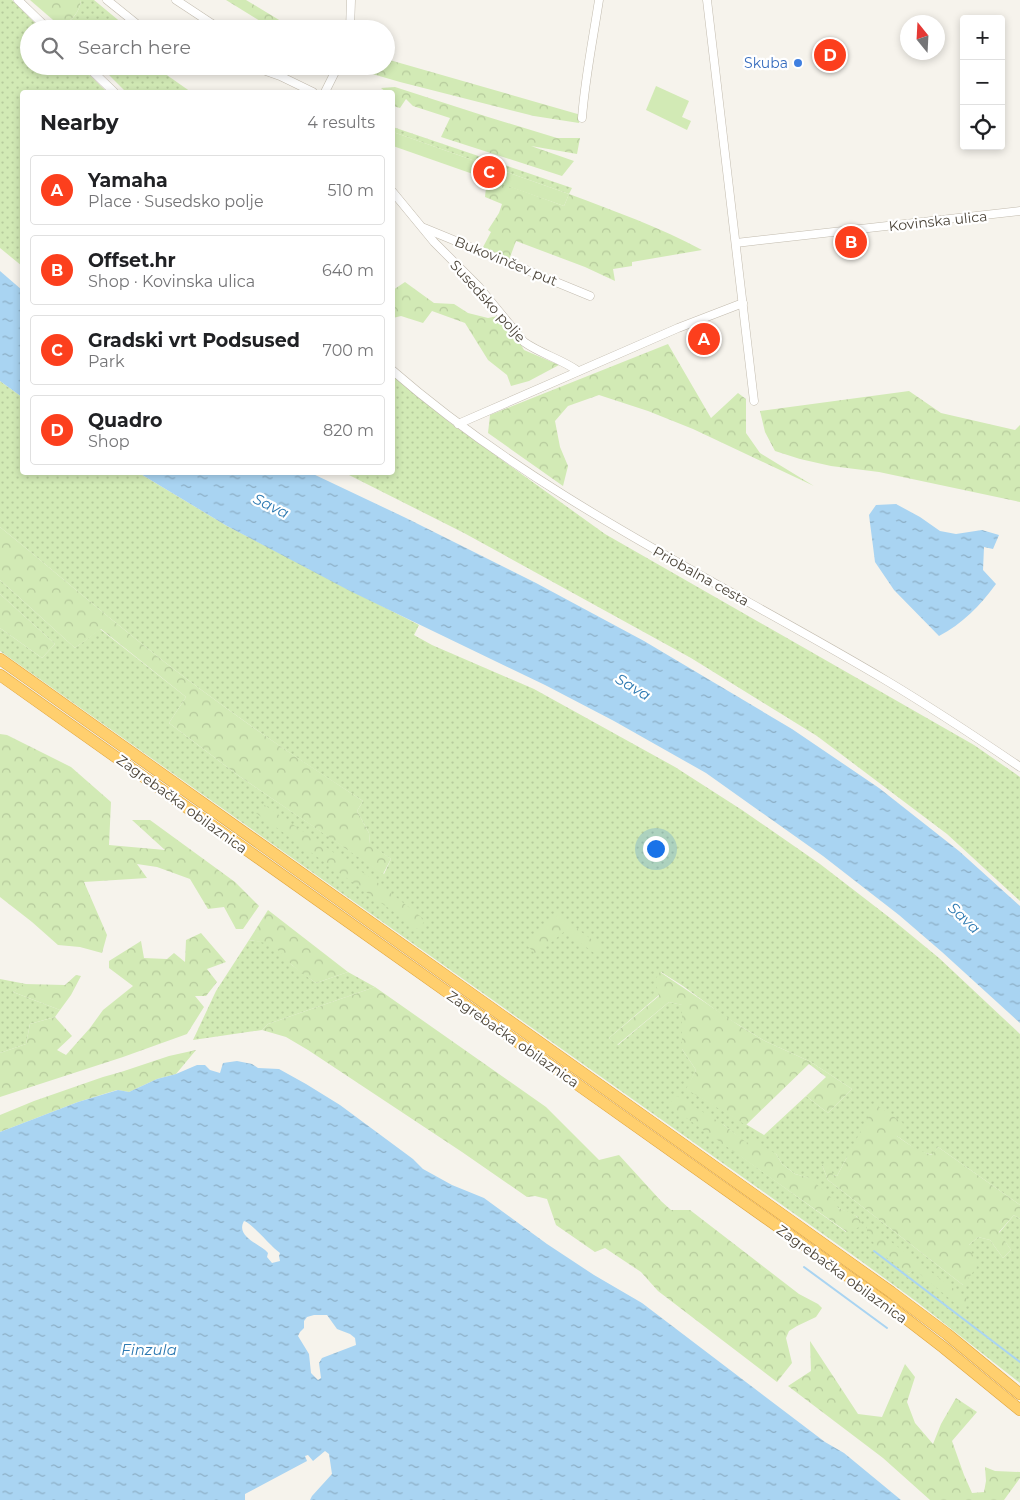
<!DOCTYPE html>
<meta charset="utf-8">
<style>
:root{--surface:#fff;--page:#f2f2f2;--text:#202124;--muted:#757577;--line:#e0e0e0;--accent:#fc3f1d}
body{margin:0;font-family:Montserrat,sans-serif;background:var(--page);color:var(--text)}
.controls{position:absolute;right:15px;top:15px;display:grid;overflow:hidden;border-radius:5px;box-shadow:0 2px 8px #0003}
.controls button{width:45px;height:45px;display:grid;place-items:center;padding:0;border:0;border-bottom:1px solid var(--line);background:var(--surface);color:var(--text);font:25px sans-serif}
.compass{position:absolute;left:900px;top:15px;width:45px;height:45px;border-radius:50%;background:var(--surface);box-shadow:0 2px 8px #0003;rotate:342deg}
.you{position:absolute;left:655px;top:848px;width:18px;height:18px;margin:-12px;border:4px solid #fff;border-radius:50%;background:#1a73e8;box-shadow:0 0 0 8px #1a73e833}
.badge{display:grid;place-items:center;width:32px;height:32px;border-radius:50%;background:var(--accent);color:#fff;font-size:16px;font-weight:700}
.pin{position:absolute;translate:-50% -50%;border:2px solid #fff;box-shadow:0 1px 5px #0006}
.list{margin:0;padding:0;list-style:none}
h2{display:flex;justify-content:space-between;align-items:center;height:65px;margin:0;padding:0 20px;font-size:21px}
h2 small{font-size:16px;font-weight:400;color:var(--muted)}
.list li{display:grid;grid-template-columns:32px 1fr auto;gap:15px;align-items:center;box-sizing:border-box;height:70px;margin:0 10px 10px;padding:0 10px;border:1px solid var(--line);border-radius:5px}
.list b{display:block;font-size:19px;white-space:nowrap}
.list p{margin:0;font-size:16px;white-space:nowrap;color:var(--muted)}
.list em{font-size:16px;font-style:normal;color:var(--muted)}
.icon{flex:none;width:28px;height:28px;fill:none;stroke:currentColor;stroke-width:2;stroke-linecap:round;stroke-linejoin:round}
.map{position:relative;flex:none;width:1020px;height:1500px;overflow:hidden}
.search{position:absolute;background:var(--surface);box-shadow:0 2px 8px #0003;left:20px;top:20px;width:375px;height:55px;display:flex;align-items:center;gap:12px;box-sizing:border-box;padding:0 18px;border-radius:28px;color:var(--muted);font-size:19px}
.panel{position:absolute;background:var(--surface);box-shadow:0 2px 8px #0003;left:20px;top:90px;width:375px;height:385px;border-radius:5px}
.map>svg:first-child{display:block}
</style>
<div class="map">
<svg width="1020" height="1500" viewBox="0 0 1020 1500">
<defs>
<pattern id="grass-dots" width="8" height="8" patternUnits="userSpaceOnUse" patternTransform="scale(1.25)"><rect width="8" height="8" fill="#d2eab5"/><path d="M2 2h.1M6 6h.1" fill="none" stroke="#b6ca9c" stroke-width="1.8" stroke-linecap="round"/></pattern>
<pattern id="forest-crowns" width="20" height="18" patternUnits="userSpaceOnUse" patternTransform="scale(1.25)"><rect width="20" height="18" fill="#d2eab5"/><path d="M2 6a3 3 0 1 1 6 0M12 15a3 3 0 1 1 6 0" fill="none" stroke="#b6ca9c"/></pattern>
<pattern id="water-ripples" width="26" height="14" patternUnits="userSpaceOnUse" patternTransform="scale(1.25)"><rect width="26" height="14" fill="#a9d4f2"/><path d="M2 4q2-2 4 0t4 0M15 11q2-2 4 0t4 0" fill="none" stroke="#8caec5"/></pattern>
</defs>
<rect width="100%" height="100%" fill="#f6f3ec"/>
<g fill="url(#grass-dots)" fill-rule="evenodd">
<path d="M0,0H12L41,29H29V66H80L107,92H22V266L0,248Z"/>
<path d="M81,0H94L129,29H62L60,27C71,22 80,12 81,0Z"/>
<path d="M100,66H154L191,92H126Z"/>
<path d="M393,127L572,188L569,194L393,132Z"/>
<path d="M393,373L449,422L605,534L974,745L1020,777V901L947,834L817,736L691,658L464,533L345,473L392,472Z"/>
<path d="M0,381L22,397V472L139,473L227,526L419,625L414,635L432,645L534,689L675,767L742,810L820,864L894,921L939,958L1020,1034V1205L938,1147L933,1155L918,1151L897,1136L847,1157L837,1176L833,1175L822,1165L828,1180L963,1285L969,1245L978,1237L990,1240L1003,1258L1011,1250L999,1233L1014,1215L1020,1219V1383L917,1302L861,1261L0,651V628L42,658L55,644L0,594V580L75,648L100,629L186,697L169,723L239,776L384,874L391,859L370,845L369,833L357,811L363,801C315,770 268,739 222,705C145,650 74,587 0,527ZM661,972L683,986L724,1016L765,1041L811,1062L852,1089L828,1113L806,1096L764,1135L687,1089L696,1070L682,1049L683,1005L669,1002L618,1045L609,1038L659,995ZM669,1104L724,1125L747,1144L776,1154L782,1164L795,1174L809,1178L838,1208L858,1217L846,1232ZM875,1244L969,1301L962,1308L914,1268L909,1274Z"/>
<path d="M249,940L265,942L274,946L283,953L292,965L316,983L348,972L375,987L268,1024L262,1030L193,1040L216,991Z"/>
<path d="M0,979L26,984L13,992L60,1010L55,1017L30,1024L26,1044L0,1053Z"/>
</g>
<g fill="url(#forest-crowns)">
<path d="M30,0H81C80,12 71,22 60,26Z"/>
<path d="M226,0H246L294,29H273Z"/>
<path d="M386,59L581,115L579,123L534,116L400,82L345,66H386Z"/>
<path d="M395,87L488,117L557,138H580L577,154L531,146L574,161L562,176L441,137L450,118L413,106L406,99L400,108L393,106L392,92H386L381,88Z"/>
<path d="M487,178L564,206L569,194C614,211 660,227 702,250L632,262V266L613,269L615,281L585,267L516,241L509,260L482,249L491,232L488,230L499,213L502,204L485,197Z"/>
<path d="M405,282L434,303L454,304L468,313L488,318L503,315L524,350L559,365L529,381L511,386L507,375L488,360L465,323L432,311L423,323L401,316L393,318V290Z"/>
<path d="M668,344L711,418L738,393L746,399V433L760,453L814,486L693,429L648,411L599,395L568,406L555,421L560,447L568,466L563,486L488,433L490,415Z"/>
<path d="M909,391L941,413L1015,430L1020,425V502L879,472L831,466L800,459L775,451L765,432L760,411Z"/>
<path d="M0,527C74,587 145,650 222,705C268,739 316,770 363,801L357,811L369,833L370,844L391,859L383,874L239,776L169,723L186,697L101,629L75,648L0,580Z"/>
<path d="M0,594L55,644L42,658L0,628Z"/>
<path d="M0,734L7,735L71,767L111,802L109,845L165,850L132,820H150L235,882L259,906L243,929H236L224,907L208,909L190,879L157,867L137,864L147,878L84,882L107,935L102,953L80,947L58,945L32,922L0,897Z"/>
<path d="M263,804L378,883L425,920L419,930L256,813Z"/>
<path d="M268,910L348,972L316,983C308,977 298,971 291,964C274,945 274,944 249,940Z"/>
<path d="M558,915L602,947L594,953L565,931L536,955L526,944Z"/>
<path d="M201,933L226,962L207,969L217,982L206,996H195L204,1007L187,1034L123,1057L0,1097V1053L26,1044L30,1024L55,1017L72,1036L57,1050L66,1055L90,1028L103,1010L133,986L109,968V961L141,941L144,958L167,959L174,953L185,962L186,940Z"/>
<path d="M660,972L740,1026L765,1041L811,1062L852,1089L828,1113L806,1096L826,1077L809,1064L746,1125L686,1089L696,1070L682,1049V1005L669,1002L617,1045L609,1038L659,996L655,980Z"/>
<path d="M76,975L81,976L71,995L60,1010L13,992L24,984L65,985Z"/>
<path d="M375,987L546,1107L599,1160L619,1155L661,1201L671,1210H690L799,1294L818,1304L822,1308L816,1317L797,1326L789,1331L786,1338L792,1363L777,1382L658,1291L641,1272L605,1248L595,1252L556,1225L547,1199L535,1196L527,1197L462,1152L308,1050L286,1037L262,1030L268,1024Z"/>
<path d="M196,1050L176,1074L157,1079L129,1092L117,1090L78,1102L0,1132V1115L34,1101L103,1077L121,1072L169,1056Z"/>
<path d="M677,1096L724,1125L747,1143L752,1139L776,1154L782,1164L795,1174L810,1178L836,1202L838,1208C848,1212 861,1215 862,1226L847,1232L668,1105Z"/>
<path d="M875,1104L903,1123L897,1136C909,1145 919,1151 932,1155L938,1147L1020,1205V1219L1014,1215L999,1232L1011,1250L1003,1258L990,1240L978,1237L969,1245L977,1267L963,1285L828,1180L822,1165L828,1163L833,1175L837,1176Z"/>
<path d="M866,1223L970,1301L962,1309L914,1269L909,1274L876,1250L875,1244L868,1237Z"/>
<path d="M810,1341L858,1414L882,1417L905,1364L915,1377L907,1402L915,1423L933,1444L941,1424L956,1398L977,1412L952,1441L964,1475L972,1493L984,1492L986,1481L985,1467L995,1471L1020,1472V1478L1004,1500H930L883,1458L788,1386L811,1371Z"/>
</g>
<g fill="#d2eab5">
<path d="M656,86L689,101L682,117L691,121L687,130L646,110Z"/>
<path d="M393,132L569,194L564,206L393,146Z"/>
</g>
<g fill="url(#water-ripples)" fill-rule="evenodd">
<path d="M0,271L22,290V397L0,381Z"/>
<path d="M139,473H311L406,518L536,583L644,641L792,729L879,788L959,851L1020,906V1023L942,952L899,915L823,856L706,773L614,721L545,685L350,591L227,526Z"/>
<path d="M896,504L920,517L940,531L956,534L982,530L999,535L993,549L984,547L983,570L996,584C980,606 962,624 939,636L894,590L875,562L869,515L876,505Z"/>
<path d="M237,1061L252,1064L258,1068L279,1069L306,1084L340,1105L413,1159L423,1169L452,1185L484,1198L547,1244L594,1275L642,1303L825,1442L844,1453L901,1500H310L312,1496L332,1474L329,1454L325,1451L313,1461L308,1455L305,1456L307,1461L245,1494V1500H0V1132L78,1102L118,1090L129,1092L157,1079L176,1074L197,1065H205L210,1070L220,1073L223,1063ZM244,1221C252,1223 270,1246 280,1253L279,1256L280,1261L272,1263L267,1257L268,1253C261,1244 235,1237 244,1221ZM314,1315H327L337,1329L350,1334L355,1338L356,1345L322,1358L319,1363L321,1378L318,1380L311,1373L309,1354L298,1336L300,1332L304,1328V1321L307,1317Z"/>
</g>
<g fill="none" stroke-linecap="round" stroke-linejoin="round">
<g stroke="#a9d4f2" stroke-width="2">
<path d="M874,1251L1020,1362"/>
<path d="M804,1267L887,1328"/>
</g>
<g stroke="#c2bbae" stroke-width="9">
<g id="minor">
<path d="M18,0L48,29"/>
<path d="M107,0L143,29"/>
<path d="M176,0L220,29"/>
<path d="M707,0L754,401"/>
<path d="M350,29L351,0"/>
<path d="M87,66L114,92"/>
<path d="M252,66L280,76L313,92"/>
<path d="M325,92L338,66"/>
<path d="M582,118C585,78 593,39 599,0"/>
<path d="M392,191L434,242L479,287L524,342C541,354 561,359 578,371"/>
<path d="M424,228L590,296"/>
<path d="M736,243L1020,211"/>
<path d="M392,370C540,499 719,581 887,681C932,708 976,737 1020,767"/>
<path d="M458,424L678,328L743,303"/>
</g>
</g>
<g stroke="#e0a43c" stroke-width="12">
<g id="highway">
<path d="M0,659L891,1292L947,1334L1020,1394"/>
<path d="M0,675L887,1304L944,1348L1020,1410"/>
</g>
</g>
<use href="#minor" stroke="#fff" stroke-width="8"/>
<use href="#highway" stroke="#ffcf6e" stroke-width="11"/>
</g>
<circle fill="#3f7fe0" stroke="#fff" stroke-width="2" cx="798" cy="63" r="5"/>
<g text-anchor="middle" stroke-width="4.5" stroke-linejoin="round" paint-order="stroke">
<g font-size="14" fill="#366cbe" stroke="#fff" text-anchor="end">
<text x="788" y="68">Skuba</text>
</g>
<g font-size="14" fill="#4b4439" stroke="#fff">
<text transform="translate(938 221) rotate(-6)" y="5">Kovinska ulica</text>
<text transform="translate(506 261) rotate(22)" y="5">Bukovinčev put</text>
<text transform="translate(488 301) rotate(48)" y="5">Susedsko polje</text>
<text transform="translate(701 576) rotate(29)" y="5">Priobalna cesta</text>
<text transform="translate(182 804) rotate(36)" y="5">Zagrebačka obilaznica</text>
<text transform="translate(513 1039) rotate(35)" y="5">Zagrebačka obilaznica</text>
<text transform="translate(842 1274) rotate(36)" y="5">Zagrebačka obilaznica</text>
</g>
<g font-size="15" font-style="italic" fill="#2e7ab2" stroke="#fff">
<text transform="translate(271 506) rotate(26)" y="5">Sava</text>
<text transform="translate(633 687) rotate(31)" y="5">Sava</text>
<text transform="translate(964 918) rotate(43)" y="5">Sava</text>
<text x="149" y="1355">Finzula</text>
</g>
</g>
</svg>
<div class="controls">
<button>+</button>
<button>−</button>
<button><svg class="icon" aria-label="locate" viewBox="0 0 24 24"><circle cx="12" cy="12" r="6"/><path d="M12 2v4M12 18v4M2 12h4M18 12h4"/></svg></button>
</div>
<svg class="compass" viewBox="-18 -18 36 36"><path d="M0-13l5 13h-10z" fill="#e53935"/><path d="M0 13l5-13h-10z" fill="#757577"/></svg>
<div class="you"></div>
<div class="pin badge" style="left:704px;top:339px">A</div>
<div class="pin badge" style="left:851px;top:242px">B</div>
<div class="pin badge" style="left:489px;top:172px">C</div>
<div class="pin badge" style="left:830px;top:55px">D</div>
<div class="search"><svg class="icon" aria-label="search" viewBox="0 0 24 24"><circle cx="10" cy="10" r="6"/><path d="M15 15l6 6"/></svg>Search here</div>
<section class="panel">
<h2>Nearby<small>4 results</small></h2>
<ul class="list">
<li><span class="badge">A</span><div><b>Yamaha</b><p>Place · Susedsko polje</p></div><em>510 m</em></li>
<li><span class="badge">B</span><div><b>Offset.hr</b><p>Shop · Kovinska ulica</p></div><em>640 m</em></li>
<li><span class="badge">C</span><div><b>Gradski vrt Podsused</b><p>Park</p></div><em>700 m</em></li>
<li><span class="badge">D</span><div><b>Quadro</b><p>Shop</p></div><em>820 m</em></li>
</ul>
</section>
</div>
